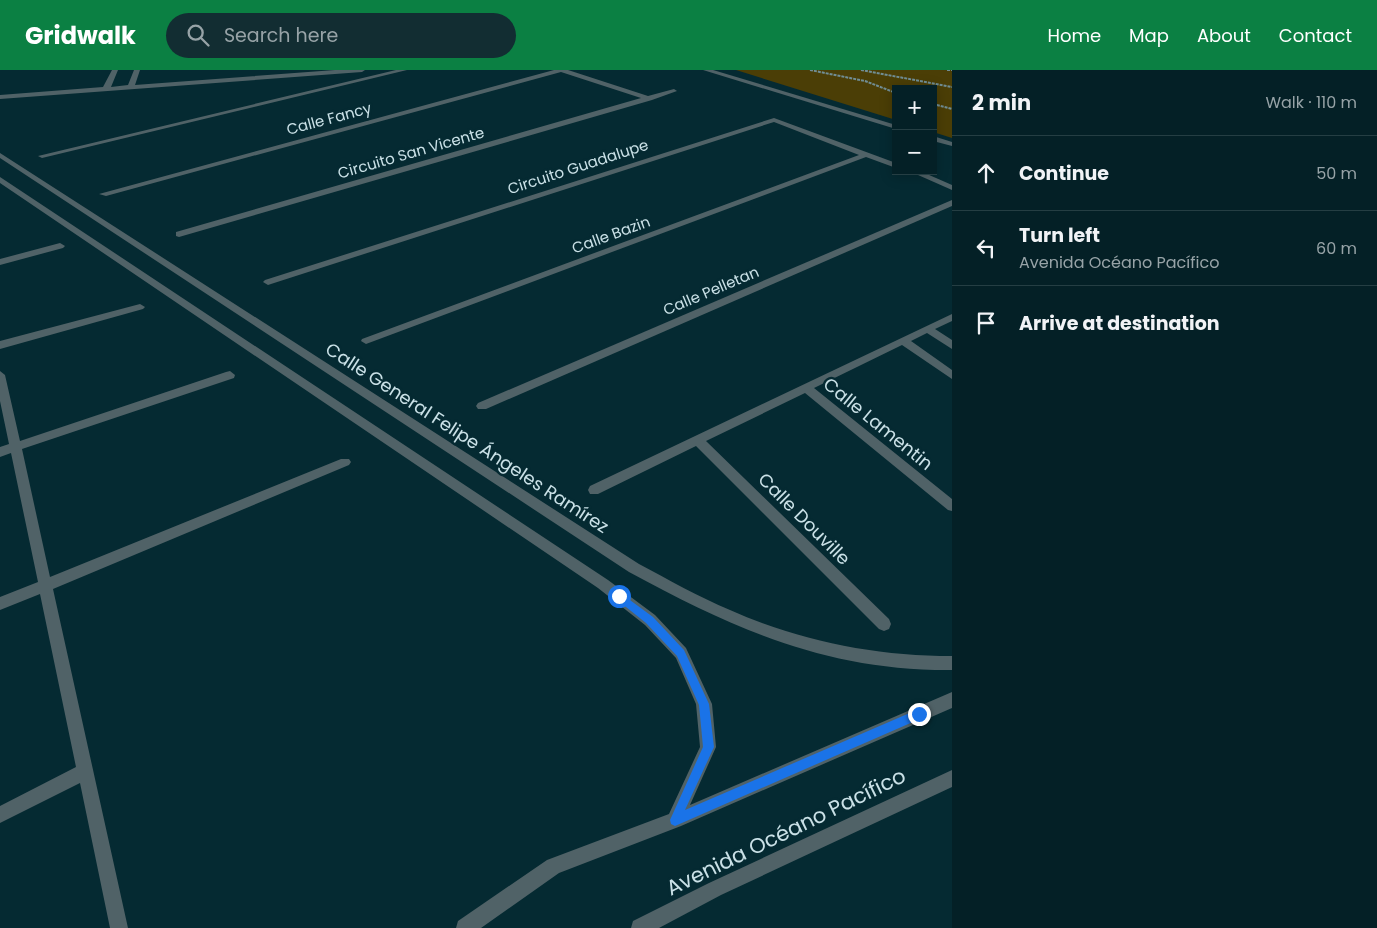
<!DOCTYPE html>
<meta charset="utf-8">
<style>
:root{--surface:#042026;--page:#122d32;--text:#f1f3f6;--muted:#97a3a7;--line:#253e43;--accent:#0b8043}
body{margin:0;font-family:Poppins,sans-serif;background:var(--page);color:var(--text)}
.controls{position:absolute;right:15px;top:15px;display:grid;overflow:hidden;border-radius:0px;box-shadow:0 2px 12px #0003}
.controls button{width:45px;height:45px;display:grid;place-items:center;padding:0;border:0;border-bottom:1px solid var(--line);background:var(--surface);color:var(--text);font:25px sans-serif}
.stop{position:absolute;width:15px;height:15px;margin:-11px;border:4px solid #1a73e8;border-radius:50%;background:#fff}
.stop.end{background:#1a73e8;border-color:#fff;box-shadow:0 1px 5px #0008}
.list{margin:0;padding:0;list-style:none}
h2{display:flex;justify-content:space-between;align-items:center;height:65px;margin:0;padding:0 20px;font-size:21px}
h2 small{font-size:16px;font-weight:400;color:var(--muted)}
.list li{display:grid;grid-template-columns:32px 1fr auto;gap:15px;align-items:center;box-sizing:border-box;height:75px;padding:0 20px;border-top:1px solid var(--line)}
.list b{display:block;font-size:19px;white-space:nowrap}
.list p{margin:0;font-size:16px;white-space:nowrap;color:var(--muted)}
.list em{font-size:16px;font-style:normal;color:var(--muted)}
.icon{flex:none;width:28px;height:28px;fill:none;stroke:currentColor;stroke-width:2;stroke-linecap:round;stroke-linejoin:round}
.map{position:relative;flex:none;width:952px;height:858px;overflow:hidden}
header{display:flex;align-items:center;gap:30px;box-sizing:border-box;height:70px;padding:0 25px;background:var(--accent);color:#fff}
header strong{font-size:24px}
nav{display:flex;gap:28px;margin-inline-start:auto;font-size:18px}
.search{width:350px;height:45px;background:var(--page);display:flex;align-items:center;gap:12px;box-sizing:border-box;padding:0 18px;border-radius:28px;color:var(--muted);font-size:19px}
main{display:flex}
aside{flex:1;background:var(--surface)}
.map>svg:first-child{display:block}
</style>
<header>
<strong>Gridwalk</strong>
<div class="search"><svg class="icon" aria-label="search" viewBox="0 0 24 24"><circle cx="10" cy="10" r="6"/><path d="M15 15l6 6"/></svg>Search here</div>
<nav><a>Home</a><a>Map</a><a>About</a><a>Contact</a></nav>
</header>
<main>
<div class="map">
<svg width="952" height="858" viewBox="0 0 952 858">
<rect width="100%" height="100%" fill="#052a32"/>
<path fill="#4b3e06" d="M736,0H952V68L933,62V19H896V50Z"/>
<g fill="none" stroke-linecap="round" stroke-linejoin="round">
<g stroke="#718e95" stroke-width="2" stroke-dasharray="3 1" stroke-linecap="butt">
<path d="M810,0L865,11L896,23"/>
<path d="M861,0L952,17"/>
<path d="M947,0H952"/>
<path d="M933,34L952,39"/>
</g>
<g fill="#506267" fill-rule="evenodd">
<path d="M112,0H118L111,17L128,15L134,0H140L135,15L335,0H365L362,2L0,29V25L103,17Z"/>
<path d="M396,0H407L42,88L38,86Z"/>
<path d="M554,0H568L648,26L674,19L677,21L652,30L179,167L176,166V162L641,28L561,2L106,126L99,124Z"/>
<path d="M774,48L896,93V98L866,87L366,274L361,271L362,269L859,85L774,52L271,214L268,215L263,212L265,210Z"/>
<path d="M909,101H920L952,115V120Z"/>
<path d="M952,130V136L486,339H478L476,336L478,333Z"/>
<path d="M60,173L65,176L63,178L0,195V189Z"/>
<path d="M140,234L145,237L143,239L0,279V271Z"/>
<path d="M952,244V251L935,259L952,270V279L927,263L911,271L952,300V309L902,275L814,318L952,429V441L948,440L805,323L706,371L889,549L891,554L889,559L884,561L879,559L696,376L598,424H590L588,420L590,416Z"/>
<path d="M0,301L5,305L20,371L226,302L230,301L235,305L234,308L22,379L50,507L341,389H349L351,392L349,395L53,519L128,858H110L80,713L0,753V736L76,697L40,524L0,540V527L38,512L11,383L0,387V377L9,374L0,331Z"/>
</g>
<g fill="#506267" fill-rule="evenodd">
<path d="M703,0H713L896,55V59Z"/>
<path d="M933,66L952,72V76L933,71Z"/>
<path d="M0,83L639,494C669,510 699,527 730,540C800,571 876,586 952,586V600C828,601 736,560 629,502L0,88Z"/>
<path d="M0,107L608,510L655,545L686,578L712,634L716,677L690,735L952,622V638L681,756L559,803L481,858H456L458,851L547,790L669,744L700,677L696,634L676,588L645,555L598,518L0,113Z"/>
<path d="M952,700V717L721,825L659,858H631L633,851L709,813Z"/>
</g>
</g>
<path fill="#1a73e8" d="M619,522L653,547L684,580L709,634L714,677L685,740L919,639L924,644L922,648L675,756L671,754L670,750L703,677L699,635L677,586L646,553L616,529V523Z"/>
<g text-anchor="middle" stroke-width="5" stroke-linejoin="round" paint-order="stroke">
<g font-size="15" fill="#cae1e7" stroke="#052a32">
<text transform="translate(329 49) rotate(-15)" y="5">Calle Fancy</text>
<text transform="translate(411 83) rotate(-16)" y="5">Circuito San Vicente</text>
<text transform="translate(578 97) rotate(-18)" y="5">Circuito Guadalupe</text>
<text transform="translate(611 165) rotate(-20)" y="5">Calle Bazin</text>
<text transform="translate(711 221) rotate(-23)" y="5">Calle Pelletan</text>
</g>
<g font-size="18" fill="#cae1e7" stroke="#052a32">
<text transform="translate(878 354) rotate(39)" y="6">Calle Lamentin</text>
<text transform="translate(467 368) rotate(33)" y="6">Calle General Felipe Ángeles Ramírez</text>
<text transform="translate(804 449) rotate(45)" y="6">Calle Douville</text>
</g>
<g font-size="21" fill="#cae1e7" stroke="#052a32">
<text transform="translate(786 762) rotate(-26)" y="7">Avenida Océano Pacífico</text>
</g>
</g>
</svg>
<div class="controls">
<button>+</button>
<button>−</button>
</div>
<div class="stop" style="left:619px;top:526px"></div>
<div class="stop end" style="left:919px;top:644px"></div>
</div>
<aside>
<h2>2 min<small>Walk · 110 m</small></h2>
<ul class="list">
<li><svg class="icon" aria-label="ahead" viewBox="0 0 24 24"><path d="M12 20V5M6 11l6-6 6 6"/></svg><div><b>Continue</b></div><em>50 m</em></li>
<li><svg class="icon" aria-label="left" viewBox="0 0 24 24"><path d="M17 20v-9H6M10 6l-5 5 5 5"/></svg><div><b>Turn left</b><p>Avenida Océano Pacífico</p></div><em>60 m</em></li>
<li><svg class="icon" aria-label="arrive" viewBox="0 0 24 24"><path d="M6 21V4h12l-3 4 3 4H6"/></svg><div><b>Arrive at destination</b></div></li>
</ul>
</aside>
</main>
